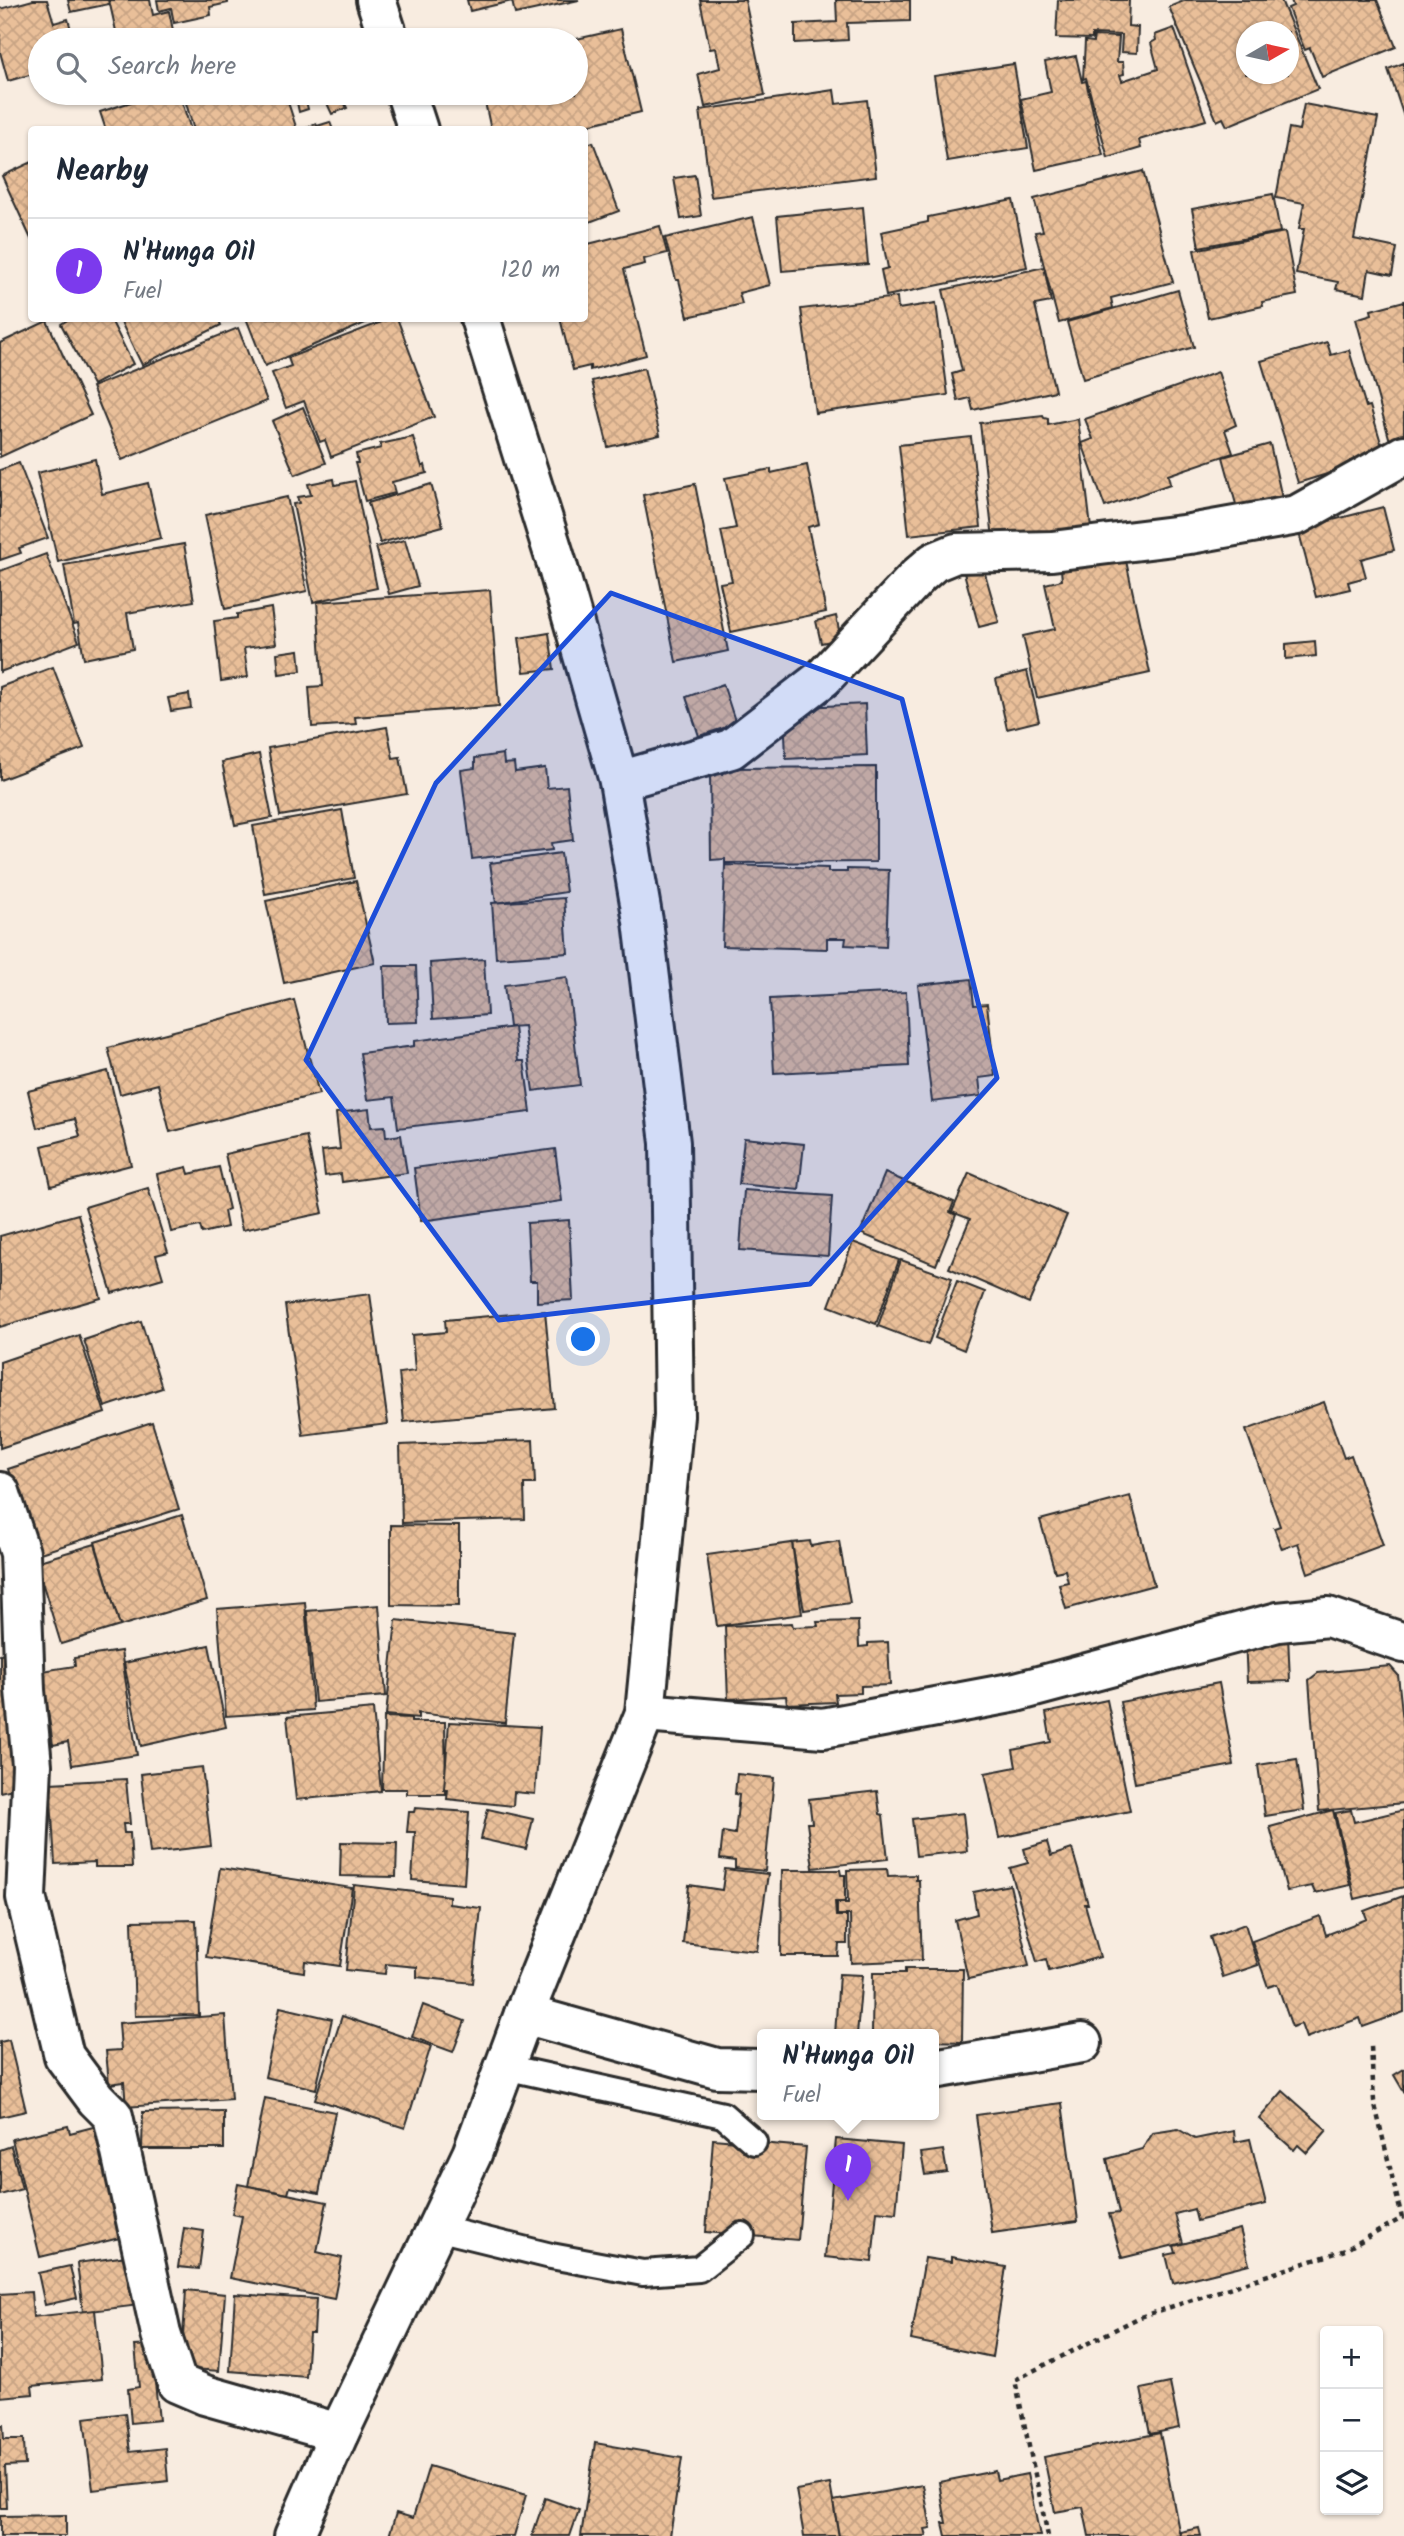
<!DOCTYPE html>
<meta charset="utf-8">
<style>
:root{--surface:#fff;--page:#f6f6f7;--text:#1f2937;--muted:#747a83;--line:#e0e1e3;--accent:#7c3aed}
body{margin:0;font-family:Kalam,sans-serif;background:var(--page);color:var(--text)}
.controls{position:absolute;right:21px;bottom:21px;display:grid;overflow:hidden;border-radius:7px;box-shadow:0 2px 5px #0004}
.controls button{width:63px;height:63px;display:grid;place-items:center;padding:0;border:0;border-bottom:2px solid var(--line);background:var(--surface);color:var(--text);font:35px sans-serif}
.compass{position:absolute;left:1236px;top:21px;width:63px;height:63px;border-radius:50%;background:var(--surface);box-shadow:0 2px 5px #0004;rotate:81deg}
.you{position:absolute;left:584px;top:1340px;width:24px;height:24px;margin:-18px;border:5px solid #fff;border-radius:50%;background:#1a73e8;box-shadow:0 0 0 10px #1a73e833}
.badge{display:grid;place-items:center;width:46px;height:46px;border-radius:50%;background:var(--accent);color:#fff;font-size:23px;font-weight:700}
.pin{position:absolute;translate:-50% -58px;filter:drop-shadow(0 2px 4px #0008)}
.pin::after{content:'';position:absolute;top:37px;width:24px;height:21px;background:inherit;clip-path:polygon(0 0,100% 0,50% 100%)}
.popup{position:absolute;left:757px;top:2029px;width:182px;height:91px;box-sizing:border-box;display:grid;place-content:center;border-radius:7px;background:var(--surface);filter:drop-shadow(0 2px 5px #0005);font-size:23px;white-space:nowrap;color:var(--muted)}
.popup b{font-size:26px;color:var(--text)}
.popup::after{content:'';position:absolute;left:50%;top:100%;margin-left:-14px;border:14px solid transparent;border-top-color:var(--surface)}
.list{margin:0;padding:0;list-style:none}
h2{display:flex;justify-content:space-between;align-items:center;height:91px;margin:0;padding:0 28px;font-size:30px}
h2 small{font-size:23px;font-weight:400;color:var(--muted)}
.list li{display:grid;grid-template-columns:46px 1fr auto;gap:21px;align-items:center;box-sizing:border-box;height:105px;padding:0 28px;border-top:2px solid var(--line)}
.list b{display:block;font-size:26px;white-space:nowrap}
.list p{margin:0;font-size:23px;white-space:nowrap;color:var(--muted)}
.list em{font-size:23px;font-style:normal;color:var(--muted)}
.icon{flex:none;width:38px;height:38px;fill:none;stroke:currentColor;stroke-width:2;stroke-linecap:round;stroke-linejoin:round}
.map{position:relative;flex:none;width:1404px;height:2536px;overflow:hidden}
.search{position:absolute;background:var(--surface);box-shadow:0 2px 5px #0004;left:28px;top:28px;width:560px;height:77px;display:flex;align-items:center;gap:18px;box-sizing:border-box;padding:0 24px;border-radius:38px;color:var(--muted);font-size:26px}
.panel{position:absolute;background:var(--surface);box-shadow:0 2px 5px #0004;left:28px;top:126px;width:560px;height:196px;border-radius:7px}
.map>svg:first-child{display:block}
</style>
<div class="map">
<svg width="1404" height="2536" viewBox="0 0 1404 2536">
<defs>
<pattern id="building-cross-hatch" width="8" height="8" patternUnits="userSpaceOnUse" patternTransform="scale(1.75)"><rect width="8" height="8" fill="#e9bf99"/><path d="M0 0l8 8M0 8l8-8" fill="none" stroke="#c8a484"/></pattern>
</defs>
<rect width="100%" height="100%" fill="#f8ece0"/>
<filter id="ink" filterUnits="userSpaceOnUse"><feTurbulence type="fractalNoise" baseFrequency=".0143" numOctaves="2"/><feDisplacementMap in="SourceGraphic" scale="14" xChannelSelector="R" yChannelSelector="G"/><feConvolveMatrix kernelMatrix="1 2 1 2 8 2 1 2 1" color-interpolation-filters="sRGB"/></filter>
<g filter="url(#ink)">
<g fill="url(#building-cross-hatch)" stroke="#2b2b2b" stroke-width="2" fill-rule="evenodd">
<path d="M33,0H47L54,23L68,19L74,40H40V72L8,81L0,52V9Z"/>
<path d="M68,0H108L109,4L71,12Z"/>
<path d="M109,0H150L153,15L169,11L175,40H118Z"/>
<path d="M157,0H228V3L210,7L211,15L174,23L171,8L159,11Z"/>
<path d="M467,0H579L515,14L512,1L470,11Z"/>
<path d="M700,0H745L765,95L705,107L698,74L720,68L716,48L710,49Z"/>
<path d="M836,0H910V21L847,23L848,40L795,43V24L837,22Z"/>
<path d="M1058,0H1129L1128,26L1138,27L1137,53L1121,52L1122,35L1092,34V39L1056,38Z"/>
<path d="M1186,0H1281L1318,89L1227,126L1223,118L1217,121L1169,7ZM1246,32H1288V74H1246Z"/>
<path d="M1291,0H1377L1396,47L1322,77L1310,48L1305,50L1301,41L1288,8L1293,6Z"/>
<path d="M1174,28L1206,120L1139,140L1141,148L1108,158L1086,78L1083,79L1085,41L1093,42L1094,36L1119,37L1117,62H1123L1124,74L1120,75L1122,81L1158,69L1151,43L1156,40L1155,35Z"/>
<path d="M621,29L641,112L567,130H491L483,93H576V40H572Z"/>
<path d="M1076,56L1082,82L1086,81L1103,155L1036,170L1021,99L1051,92L1045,62Z"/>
<path d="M1404,63V117L1388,69Z"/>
<path d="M1014,64L1028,148L947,161L934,76Z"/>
<path d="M834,90L836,104L867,100L876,176L711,197L700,110Z"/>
<path d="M159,93H179L191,130H106L100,112Z"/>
<path d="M183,93H285L297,130H194Z"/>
<path d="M295,93H304L308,109L299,112Z"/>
<path d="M340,93L347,108L332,114L325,99Z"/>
<path d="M1304,104L1378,118L1354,239L1397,248L1392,275L1369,270L1365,295L1336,289L1338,282L1296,274L1304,229H1299L1304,203L1276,198L1289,128L1299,130Z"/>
<path d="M330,122L333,130H302L316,124L317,126Z"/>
<path d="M593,142L619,211L584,224V145Z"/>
<path d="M32,162V241L2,176Z"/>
<path d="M1143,171L1173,282L1111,298L1113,308L1059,323L1035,232L1043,231L1034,199Z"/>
<path d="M695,175L701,216L681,219L674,178Z"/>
<path d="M1273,194L1280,232L1199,247L1192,209Z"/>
<path d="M1013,200L1027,267L886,296L881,270L888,268L881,232L928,222V217Z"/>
<path d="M863,207L868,264L782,271L777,216Z"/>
<path d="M753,217L770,285L739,293L742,304L688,317L679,280H676L665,238Z"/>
<path d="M660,226L667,253L644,259L645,264L624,269L646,355L590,370V366L573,370L560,318H584V245Z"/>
<path d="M1285,232L1297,295L1262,302L1263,306L1208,318L1194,250Z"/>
<path d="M1044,267L1051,302L1035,305L1055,391L973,410L970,398L958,401L952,374L962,371L943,290Z"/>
<path d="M1178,290L1194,347L1083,379L1067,322Z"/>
<path d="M897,297L898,309L936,303L948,395L815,413L801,309Z"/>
<path d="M1404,301V449L1393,452L1356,319L1372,314L1371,310Z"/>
<path d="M71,318H110L133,364L93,385L61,324Z"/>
<path d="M119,318H218L221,325L142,365Z"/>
<path d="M246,318H377L265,366Z"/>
<path d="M392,318H397L434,417L331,457L325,440L320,442L304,401L286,408L272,373L291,366L288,358Z"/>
<path d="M47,321L91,415L0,457V343Z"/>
<path d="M238,328L267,401L122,460L92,387Z"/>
<path d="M1327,342L1331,355L1349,350L1366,407L1370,406L1385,456L1298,483L1261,361Z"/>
<path d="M644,368L660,435L608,447L592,381Z"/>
<path d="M1218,372L1236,425L1225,430L1233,453L1168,475L1170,484L1105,507L1082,443L1093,439L1085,419Z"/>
<path d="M303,407L326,463L295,475L272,421Z"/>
<path d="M1043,416L1044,418L1048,419V425L1078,419L1091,528L993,539L980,423Z"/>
<path d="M413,437L422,467L425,465L427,473L392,482L395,493L365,501L355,463H358L356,454L381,448L380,444Z"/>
<path d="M971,437L981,527L909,535L899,445Z"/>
<path d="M1270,444L1283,503L1237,508L1223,457Z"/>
<path d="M95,459L102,494L148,483L161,538L58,562L37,473Z"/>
<path d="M19,463L48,538L19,548L21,553L0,560V470Z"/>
<path d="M807,465L819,524L808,527L826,612L731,632L720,583L732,581L721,531L736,528L725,478L771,469V473Z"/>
<path d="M334,479L335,485L355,481L377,588L313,602L293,504L299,503L297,497L311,495L308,484Z"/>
<path d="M431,484L443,526L380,543L368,503Z"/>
<path d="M695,484L728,651L676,662L643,495Z"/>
<path d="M287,497L307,591L225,609L205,515Z"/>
<path d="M1383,507L1394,550L1361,559L1366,577L1348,582L1350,589L1316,597L1298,529Z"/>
<path d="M405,540L418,586L389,594L376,547Z"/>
<path d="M184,544L194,601L127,613L133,649L84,659L78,623L74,624L64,565Z"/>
<path d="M46,554L79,642L0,672V571Z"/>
<path d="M980,556L999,622L979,627L961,562Z"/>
<path d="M1125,556L1150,673L1037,698L1023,636L1055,629L1045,584L1062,580L1061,570Z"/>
<path d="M490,590L499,706L355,717L356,724L312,727L309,687L323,686L317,602Z"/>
<path d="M271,608L276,644L244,648L248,677L221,681L214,621L237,618V614Z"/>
<path d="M836,616L841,639L821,643L816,621Z"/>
<path d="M549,633L554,669L524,672L519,638Z"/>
<path d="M1315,641L1316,656L1286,659V644Z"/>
<path d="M299,650L301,671L279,674L277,653Z"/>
<path d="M53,667L84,748L0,780V687Z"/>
<path d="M1027,671L1039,721L1007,729L996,679Z"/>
<path d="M723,684L736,724L699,736L686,697Z"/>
<path d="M189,694L191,708L171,711L168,698Z"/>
<path d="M865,704L867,755L786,759L784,708Z"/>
<path d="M387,727L393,758L400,757L407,794L280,816L268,748Z"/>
<path d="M259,754L272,818L235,825L222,762Z"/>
<path d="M503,754L504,764L514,763L515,772L545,768L547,788L567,786L573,840L551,843L552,850L472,859L461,770L475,768V758Z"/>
<path d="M876,767V862L725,863V859L711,860L710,773L723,774V768Z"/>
<path d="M342,810L354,878L265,894L253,826Z"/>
<path d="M561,853L566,892L496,903L490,863Z"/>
<path d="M725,865L828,868V872H847V869L889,870L886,947L845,945L846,938H827V949L722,946Z"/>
<path d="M356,881L375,963L284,983L266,901Z"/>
<path d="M564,898L568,953L496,958L492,903Z"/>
<path d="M484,959L487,1015L433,1019L430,963Z"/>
<path d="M384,966H416L418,1022L386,1023Z"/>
<path d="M567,977L580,1085L533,1091L524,1026L509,1027L504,985Z"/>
<path d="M971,979L974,1005L987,1004L995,1076L979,1078L981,1096L932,1102L918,985Z"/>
<path d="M906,992L909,1066L774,1073L770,999Z"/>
<path d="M294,1000L319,1094L170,1132L158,1084L120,1094L108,1048Z"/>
<path d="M514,1027L518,1061H524L531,1112L398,1128L394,1097L367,1100L360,1053L414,1046V1041Z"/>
<path d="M108,1071L131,1165L51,1186L42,1146L80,1136L75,1119L37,1128L28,1091Z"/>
<path d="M369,1109L371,1127L385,1126L386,1137L401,1135L407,1173L342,1182L341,1174L325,1176L322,1151L340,1149L336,1113Z"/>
<path d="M306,1136L323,1213L242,1230L225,1154Z"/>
<path d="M744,1138L804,1144L799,1190L739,1184Z"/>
<path d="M555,1149L562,1201L421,1221L414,1168Z"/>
<path d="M187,1167L189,1174L219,1167L229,1209L224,1211L227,1227L202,1233L200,1226L171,1232L157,1174Z"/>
<path d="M885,1173L954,1202L950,1212L956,1215L936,1265L860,1233Z"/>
<path d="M969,1173L1067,1215L1029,1303L949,1268L970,1219L952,1212Z"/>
<path d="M148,1188L168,1252L156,1255L163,1278L112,1293L85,1207Z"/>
<path d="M744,1190L832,1196L828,1256L740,1250Z"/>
<path d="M78,1214L101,1298L0,1327V1236Z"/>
<path d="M569,1220L573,1300L537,1302V1281H530L527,1223Z"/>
<path d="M853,1242L899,1260L876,1324L829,1306Z"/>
<path d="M901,1260L952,1278L928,1345L878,1326Z"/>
<path d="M957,1281L985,1292L964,1350L935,1338Z"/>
<path d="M370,1294L388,1424L303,1435L285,1305Z"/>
<path d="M545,1311L554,1408L404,1422L399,1373L415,1371L412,1335L446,1332L445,1320Z"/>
<path d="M141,1321L162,1388L105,1407L84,1340Z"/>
<path d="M79,1335L105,1413L0,1448V1362Z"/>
<path d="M1324,1402L1344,1458L1351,1455L1383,1545L1308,1573L1298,1543L1282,1549L1274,1528L1280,1526L1246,1430Z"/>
<path d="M152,1422L179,1509L34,1555L8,1469Z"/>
<path d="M533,1440L535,1484H524L525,1519L402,1523L400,1445Z"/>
<path d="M1130,1496L1154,1585L1066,1609L1059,1584L1068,1582L1065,1570L1055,1572L1040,1520Z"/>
<path d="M182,1515L207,1600L120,1626L95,1542Z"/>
<path d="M391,1525L459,1526V1606L391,1605Z"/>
<path d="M810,1541L811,1546L839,1541L850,1603L804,1610L792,1543Z"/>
<path d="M792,1543L802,1614L717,1626L707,1555Z"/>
<path d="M95,1544L120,1626L61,1644L36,1562Z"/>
<path d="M305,1602L313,1710L226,1716L217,1609Z"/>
<path d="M379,1605L386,1696L315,1702L307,1611Z"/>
<path d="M396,1620L514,1633L505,1723L418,1713V1718L386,1715Z"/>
<path d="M858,1621L859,1647L868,1646V1643L888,1642L890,1685L861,1686V1693L835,1694L836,1702L787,1704L786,1696L728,1699L725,1626L792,1623L793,1627L818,1626L817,1622Z"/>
<path d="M1288,1635L1290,1681L1247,1682L1245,1637Z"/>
<path d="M209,1645L226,1727L141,1746L124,1663Z"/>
<path d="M121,1651L137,1755L72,1765L68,1742L53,1745L42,1671L75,1666L74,1658Z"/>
<path d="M4,1653L23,1729L21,1787L0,1792V1654Z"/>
<path d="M1390,1666L1398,1675L1404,1730V1803L1319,1811L1309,1680L1318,1673Z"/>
<path d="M1219,1683L1234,1765L1135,1783L1120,1702Z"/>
<path d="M1107,1700L1130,1811L999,1838L985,1773L1016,1767L1013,1750L1051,1742L1046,1713Z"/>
<path d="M373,1709L381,1791L296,1800L287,1717Z"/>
<path d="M384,1717L411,1718V1722H445L446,1794H407V1789H382Z"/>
<path d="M449,1722L540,1727L535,1794L514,1792L513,1806L447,1799L448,1789H444Z"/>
<path d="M1297,1759L1304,1810L1265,1816L1258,1765Z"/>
<path d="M202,1767L211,1846L150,1853L141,1774Z"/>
<path d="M737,1774L774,1778L765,1871L735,1868V1861L720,1859L723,1832L735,1834L739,1795L735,1794Z"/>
<path d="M126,1779L130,1824H123L124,1833H130L132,1867H95V1862L55,1864L50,1783Z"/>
<path d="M877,1791L880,1814L883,1815L888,1859L813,1868L807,1823H812L809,1799Z"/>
<path d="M415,1808L469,1812L464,1884L412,1880L415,1832H407L409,1812H414Z"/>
<path d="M488,1809L533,1819L526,1849L481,1839Z"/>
<path d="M1333,1810L1350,1885L1315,1893L1312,1886L1287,1891L1270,1827Z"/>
<path d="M1351,1810L1354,1822L1404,1810V1887L1355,1899L1335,1813Z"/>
<path d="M963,1813L967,1851L916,1856L912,1819Z"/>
<path d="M341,1842L397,1843L396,1877L340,1876Z"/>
<path d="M1047,1842L1051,1856L1072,1849L1088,1904H1085L1100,1957L1049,1971L1046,1959L1037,1962L1010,1868L1028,1863L1024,1849Z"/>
<path d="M220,1868L352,1888L340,1966L305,1961L304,1972L206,1957Z"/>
<path d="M725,1869L768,1874L757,1951L683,1943L689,1885L722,1890Z"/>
<path d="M887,1869L888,1876L916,1875V1880H919L922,1960L851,1963L850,1915H837V1903H848L847,1870Z"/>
<path d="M782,1870H840L841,1875H845V1902H835L836,1916H847V1944H839L838,1956H781Z"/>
<path d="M354,1885L449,1896V1904L481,1908L473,1983L417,1977V1967L386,1964L385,1974L346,1970Z"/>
<path d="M1010,1885L1029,1966L968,1979L955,1920L977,1914L973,1892Z"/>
<path d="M1403,1896L1404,2012L1363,2027L1360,2018L1306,2038L1301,2024L1292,2027L1277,1984L1268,1987L1252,1941L1320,1916L1326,1935L1367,1919L1364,1911Z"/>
<path d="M196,1920L199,2015L135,2016L132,1921Z"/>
<path d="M1245,1924L1258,1965L1223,1977L1210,1937Z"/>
<path d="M905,1969H963L962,2042L934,2041V2035L872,2034L873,1973H905Z"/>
<path d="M839,1974L862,1975L857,2035H835Z"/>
<path d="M423,2005L465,2021L453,2052L412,2037Z"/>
<path d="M280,2007L332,2019L316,2089L265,2077Z"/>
<path d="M225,2015L231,2099L126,2107L124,2082L109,2084L106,2051L121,2050L119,2023Z"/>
<path d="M342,2016L431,2046L405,2128L315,2099Z"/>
<path d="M9,2040L26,2111L0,2117V2042Z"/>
<path d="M1404,2069V2092L1394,2075Z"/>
<path d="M1283,2091L1327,2130L1307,2153L1298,2145L1294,2150L1259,2119Z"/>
<path d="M265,2098L335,2112L319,2193L290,2187L288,2194L248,2186Z"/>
<path d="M1062,2103L1078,2221L992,2233L976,2115Z"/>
<path d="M224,2111V2149H142L143,2112Z"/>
<path d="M101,2125L128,2236L40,2257L12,2139L68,2126L70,2133Z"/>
<path d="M1178,2129L1195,2139L1234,2131L1235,2142L1250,2139L1266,2204L1197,2221L1194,2209L1175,2214L1183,2243L1122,2258L1109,2214L1119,2213L1107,2159L1142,2149L1153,2133Z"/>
<path d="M713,2139L806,2147L798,2240L706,2232Z"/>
<path d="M836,2139L902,2145L896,2213L877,2211L872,2262L825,2257Z"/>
<path d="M11,2146L22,2189L0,2195V2150Z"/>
<path d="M943,2150L947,2172L925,2175L921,2153Z"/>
<path d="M238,2184L327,2202L317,2252L342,2258L334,2299L230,2278L242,2216L232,2214Z"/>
<path d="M184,2228L204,2231L199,2269L178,2267Z"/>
<path d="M1240,2229L1249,2264L1173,2283L1166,2255L1176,2253L1174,2246Z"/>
<path d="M134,2255L140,2305L83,2312L77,2263Z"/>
<path d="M951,2257L1006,2267L992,2357L911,2340L925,2258L951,2262Z"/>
<path d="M70,2266L77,2298L45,2305L38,2273Z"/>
<path d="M186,2290L225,2294L219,2371L181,2368Z"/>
<path d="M31,2292L33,2317L95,2310L102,2379L32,2386L33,2394L0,2397V2294Z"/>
<path d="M235,2294L316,2299L314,2333H309L306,2377L230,2371Z"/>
<path d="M151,2345L159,2420L131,2423L128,2389L139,2387L135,2346Z"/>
<path d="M1170,2383L1179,2428L1150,2434L1141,2389Z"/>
<path d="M125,2413L130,2452L165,2448L168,2481L93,2490L84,2418Z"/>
<path d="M0,2425H3L4,2439H24L25,2465L5,2466L7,2508H0Z"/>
<path d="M1160,2433L1180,2536H1089L1083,2507L1055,2512L1044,2457Z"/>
<path d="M595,2443L682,2458L670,2536H581Z"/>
<path d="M429,2466L526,2495L514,2536H389L396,2513L413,2518Z"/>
<path d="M995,2471L997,2480L1027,2474L1040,2536H946L943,2523H946L939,2482Z"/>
<path d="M830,2484L839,2536H804L796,2490Z"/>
<path d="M923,2485L931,2528L925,2529L927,2536H839L833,2501Z"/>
<path d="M545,2498L579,2510L570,2536H532Z"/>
<path d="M66,2515V2536H0V2516Z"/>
<path d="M1199,2528L1201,2536H1181L1180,2532Z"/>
</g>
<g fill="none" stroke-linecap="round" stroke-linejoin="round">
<g stroke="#2b2b2b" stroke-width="30">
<g id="lane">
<path d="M505,2067L723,2115L754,2142"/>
<path d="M437,2228L551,2256L643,2273L699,2269L742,2235"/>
</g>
</g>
<g stroke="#2b2b2b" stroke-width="44">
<g id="street">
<path d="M619,781L731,749L823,678L918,576L934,562L956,553L1052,551L1190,534L1297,515L1404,455"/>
<path d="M0,1492L20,1553L25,1690L32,1765L26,1897L64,2056L96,2099L113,2116L161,2334L177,2383L205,2395L339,2433"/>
<path d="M645,1713L823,1728L1016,1692L1278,1622L1328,1617L1404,1643"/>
<path d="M524,2014L717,2068L762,2069"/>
<path d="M934,2069L1082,2043"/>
</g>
</g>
<g stroke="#2b2b2b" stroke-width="44">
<g id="secondary">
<path d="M376,0L389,40"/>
<path d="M406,93L418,130"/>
<path d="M294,2536L339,2433L472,2154L524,2014L645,1713L674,1416L670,1143L643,921L619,781L556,561L480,318"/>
</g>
</g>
<path stroke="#2b2b2b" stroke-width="4.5" stroke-dasharray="5 5" stroke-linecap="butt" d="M1048,2536L1015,2380L1140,2317L1345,2250L1402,2218L1374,2101L1371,2046"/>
<use href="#lane" stroke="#fff" stroke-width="24"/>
<use href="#street" stroke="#fff" stroke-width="38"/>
<use href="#secondary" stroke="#fff" stroke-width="38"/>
</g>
</g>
<path fill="#1d4ed8" fill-opacity="0.2" stroke="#1d4ed8" stroke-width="5" stroke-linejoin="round" d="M611,593L902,699L997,1078L810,1284L499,1320L306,1060L436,783Z"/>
</svg>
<div class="controls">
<button>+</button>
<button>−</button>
<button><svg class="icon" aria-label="layers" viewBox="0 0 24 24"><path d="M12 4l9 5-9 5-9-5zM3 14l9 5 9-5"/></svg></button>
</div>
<svg class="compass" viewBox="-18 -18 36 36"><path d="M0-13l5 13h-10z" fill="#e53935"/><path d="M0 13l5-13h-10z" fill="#747a83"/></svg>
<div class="you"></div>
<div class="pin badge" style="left:848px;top:2201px">1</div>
<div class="popup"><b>N'Hunga Oil</b>Fuel</div>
<div class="search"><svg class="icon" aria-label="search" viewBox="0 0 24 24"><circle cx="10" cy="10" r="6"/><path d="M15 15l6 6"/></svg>Search here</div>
<section class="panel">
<h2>Nearby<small></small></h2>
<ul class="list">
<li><span class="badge">1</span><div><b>N'Hunga Oil</b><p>Fuel</p></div><em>120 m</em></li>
</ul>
</section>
</div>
